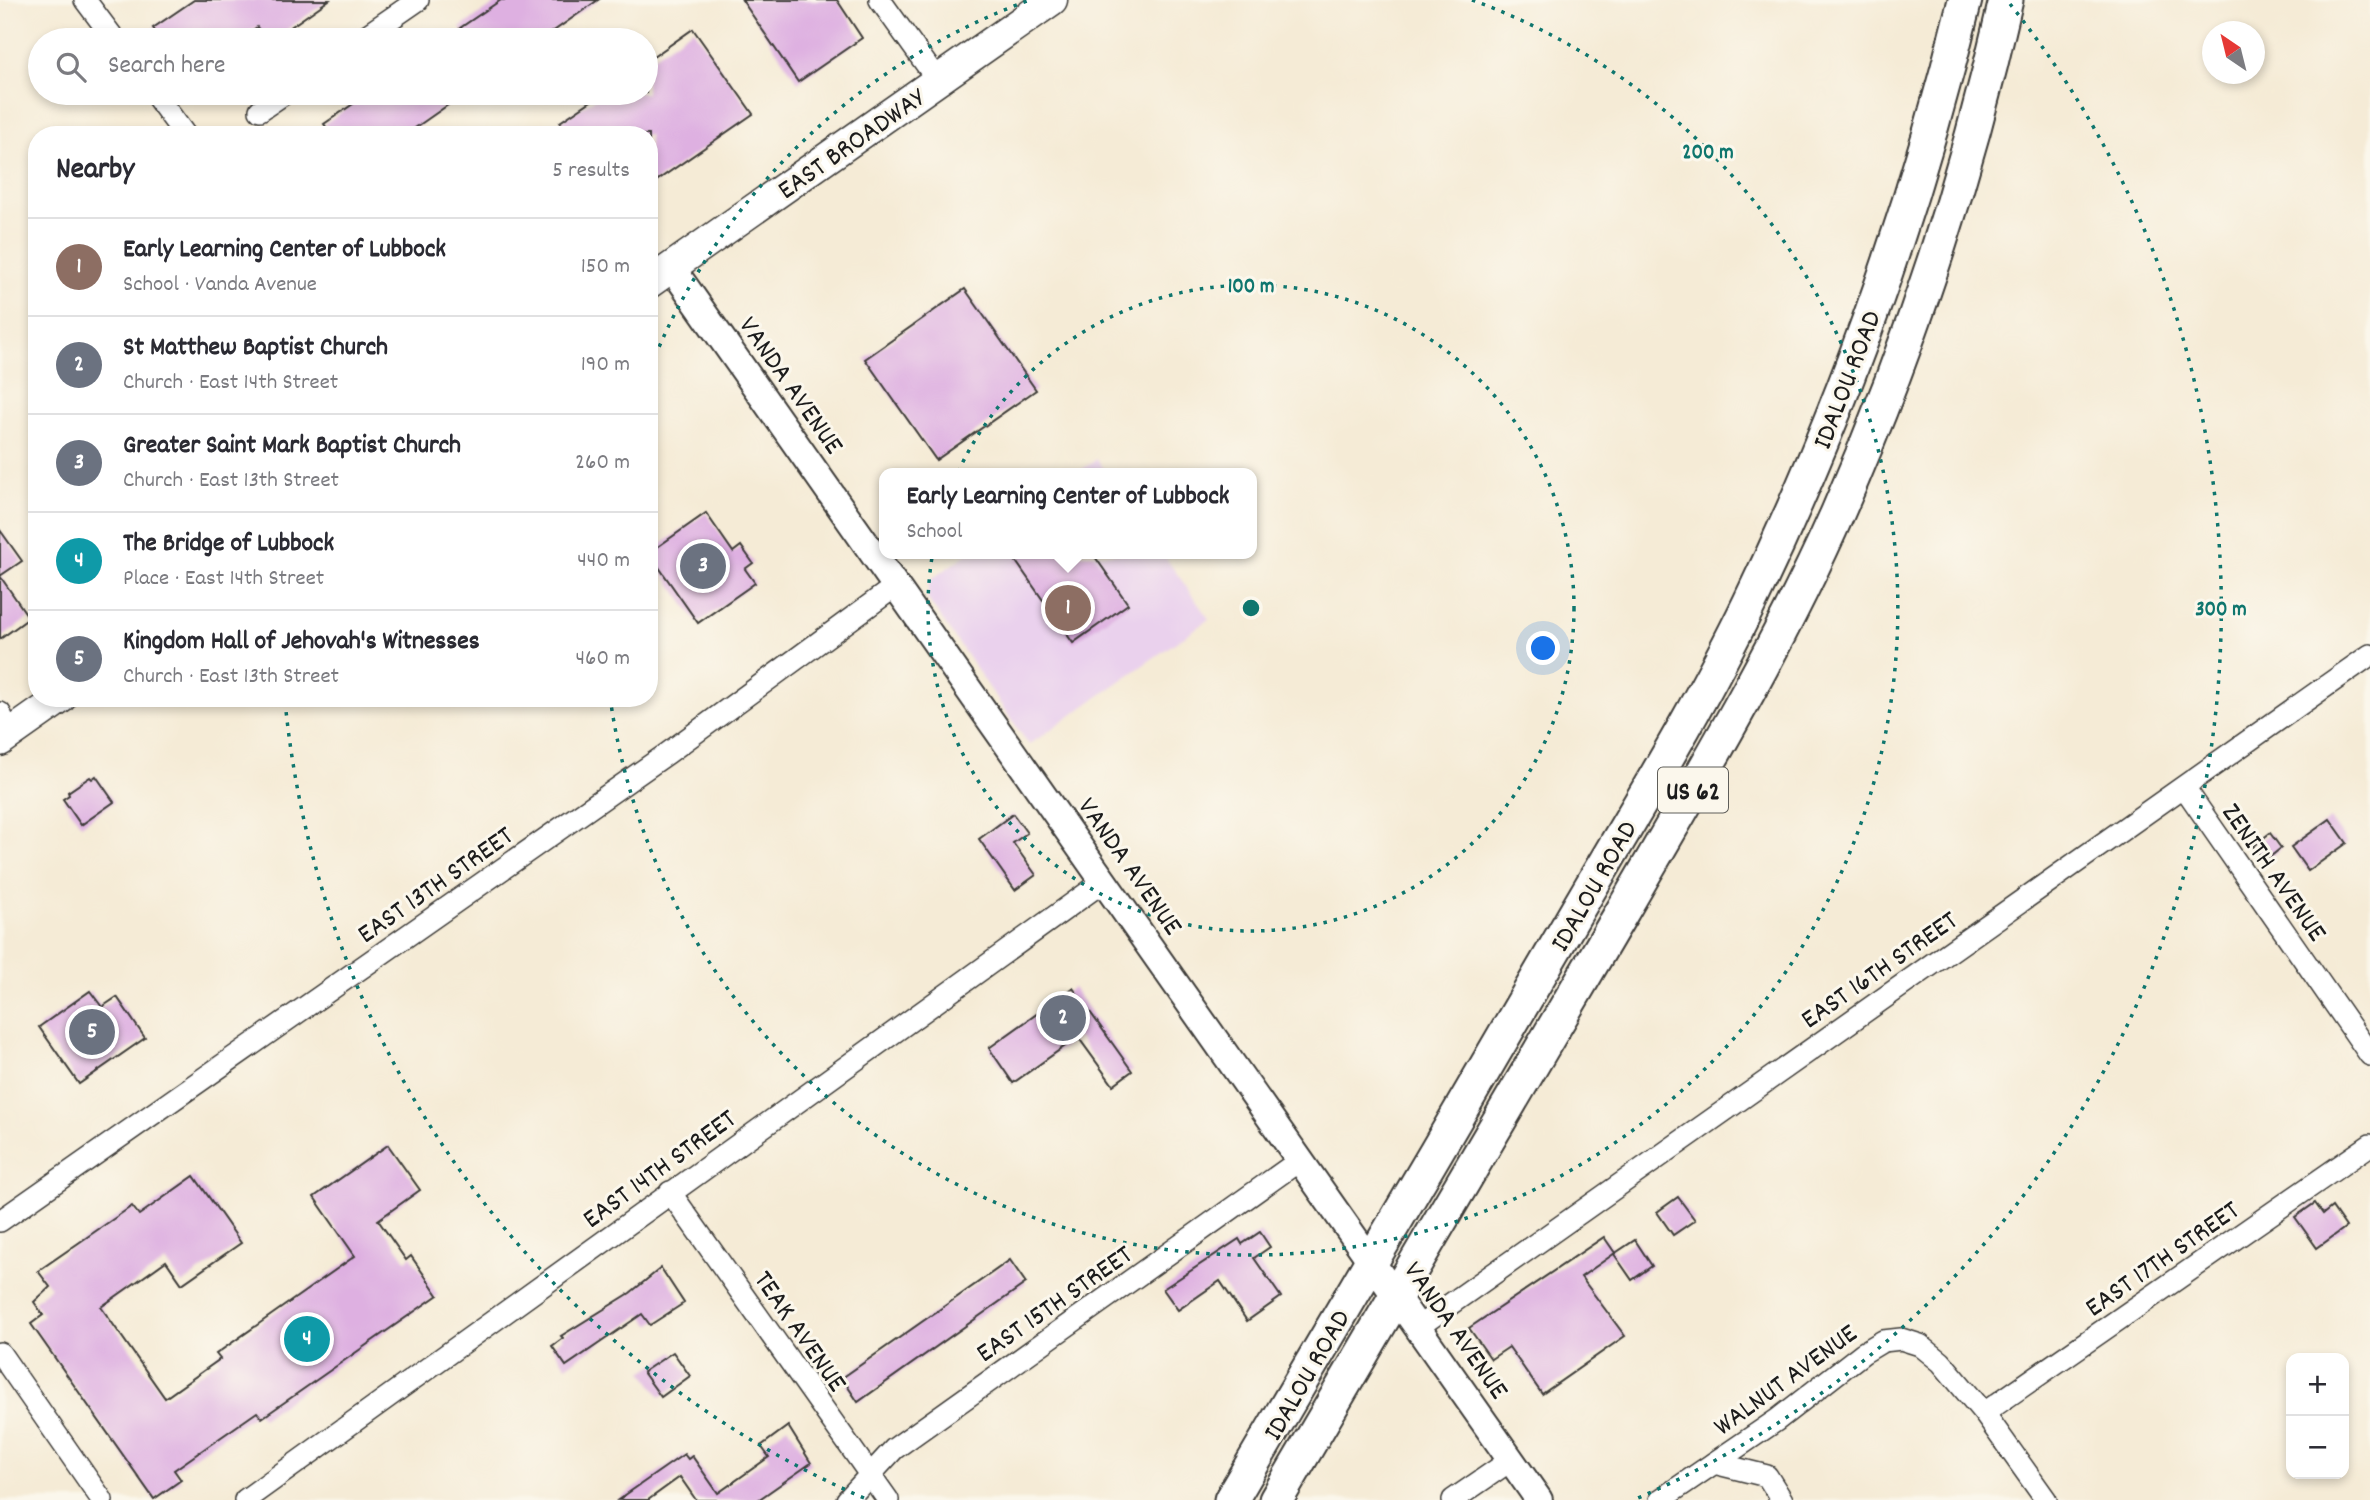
<!DOCTYPE html>
<meta charset="utf-8">
<style>
:root{--surface:#fff;--page:#f2f2f3;--text:#2b2b33;--muted:#7c7c81;--line:#e1e1e2;--accent:#0f766e}
body{margin:0;font-family:Dekko,sans-serif;background:var(--page);color:var(--text)}
.controls{position:absolute;right:21px;bottom:21px;display:grid;overflow:hidden;border-radius:14px;box-shadow:0 4px 10px #0003}
.controls button{width:63px;height:63px;display:grid;place-items:center;padding:0;border:0;border-bottom:2px solid var(--line);background:var(--surface);color:var(--text);font:35px sans-serif}
.compass{position:absolute;left:2202px;top:21px;width:63px;height:63px;border-radius:50%;background:var(--surface);box-shadow:0 4px 10px #0003;rotate:325deg}
.you{position:absolute;left:1544px;top:649px;width:24px;height:24px;margin:-18px;border:5px solid #fff;border-radius:50%;background:#1a73e8;box-shadow:0 0 0 10px #1a73e833}
.badge{display:grid;place-items:center;width:46px;height:46px;border-radius:50%;background:var(--accent);color:#fff;font-size:23px;font-weight:700}
.pin{position:absolute;translate:-50% -50%;border:4px solid #fff;box-shadow:0 2px 7px #0006}
.popup{position:absolute;left:879px;top:468px;width:378px;height:91px;box-sizing:border-box;display:grid;place-content:center;border-radius:14px;background:var(--surface);filter:drop-shadow(0 2px 5px #0005);font-size:23px;white-space:nowrap;color:var(--muted)}
.popup b{font-size:26px;color:var(--text)}
.popup::after{content:'';position:absolute;left:50%;top:100%;margin-left:-14px;border:14px solid transparent;border-top-color:var(--surface)}
.list{margin:0;padding:0;list-style:none}
h2{display:flex;justify-content:space-between;align-items:center;height:91px;margin:0;padding:0 28px;font-size:30px}
h2 small{font-size:23px;font-weight:400;color:var(--muted)}
.list li{display:grid;grid-template-columns:46px 1fr auto;gap:21px;align-items:center;box-sizing:border-box;height:98px;padding:0 28px;border-top:2px solid var(--line)}
.list b{display:block;font-size:26px;white-space:nowrap}
.list p{margin:0;font-size:23px;white-space:nowrap;color:var(--muted)}
.list em{font-size:23px;font-style:normal;color:var(--muted)}
.icon{flex:none;width:38px;height:38px;fill:none;stroke:currentColor;stroke-width:2;stroke-linecap:round;stroke-linejoin:round}
.map{position:relative;flex:none;width:2370px;height:1500px;overflow:hidden}
.search{position:absolute;background:var(--surface);box-shadow:0 4px 10px #0003;left:28px;top:28px;width:630px;height:77px;display:flex;align-items:center;gap:18px;box-sizing:border-box;padding:0 24px;border-radius:38px;color:var(--muted);font-size:26px}
.panel{position:absolute;background:var(--surface);box-shadow:0 4px 10px #0003;left:28px;top:126px;width:630px;height:581px;border-radius:28px}
.map>svg:first-child{display:block}
</style>
<div class="map">
<svg width="2370" height="1500" viewBox="0 0 2370 1500">
<rect width="100%" height="100%" fill="#fbf7ec"/>
<filter id="ink" filterUnits="userSpaceOnUse"><feTurbulence type="fractalNoise" baseFrequency=".0143" numOctaves="2"/><feDisplacementMap in="SourceGraphic" scale="14" xChannelSelector="R" yChannelSelector="G"/><feConvolveMatrix kernelMatrix="1 2 1 2 8 2 1 2 1" color-interpolation-filters="sRGB"/></filter>
<filter id="wash" filterUnits="userSpaceOnUse"><feTurbulence type="fractalNoise" baseFrequency=".00686" numOctaves="4" result="noise"/><feDisplacementMap in="SourceGraphic" scale="28" xChannelSelector="R" yChannelSelector="G"/><feGaussianBlur stdDeviation="1.57" result="paint"/><feColorMatrix in="noise" values="0 0 0 0 0 0 0 0 0 0 0 0 0 0 0 0 0 1.4 0 .05"/><feComposite in="paint" operator="in"/></filter>
<g filter="url(#wash)">
<rect width="100%" height="100%" fill="#f5ebd6"/>
<g fill="#ead1ed">
<path d="M1097,459L1107,473H1077Z"/>
<path d="M967,554H1163L1209,619L1029,745L927,598L929,581Z"/>
</g>
<g id="blocks">
<g fill="#deb0e1">
<path d="M194,0H329L272,40H267L257,27L238,40H161L153,28Z"/>
<path d="M501,0H598L551,33L557,40H469L460,28Z"/>
<path d="M742,0H837L862,38L798,82Z"/>
<path d="M693,29L753,114L649,186V135H569L560,122L603,93H646V62Z"/>
<path d="M369,93H465L415,128L419,135H332L324,124Z"/>
<path d="M965,289L1036,390L936,460L865,359Z"/>
<path d="M706,513L733,552L741,546L753,563L745,569L755,583L698,623L649,553Z"/>
<path d="M0,530L22,561L0,576L29,618L0,639Z"/>
<path d="M1024,554H1093L1128,604L1073,643L1015,560Z"/>
<path d="M96,776L114,802L81,825L63,799L69,795L68,792L90,777L92,779Z"/>
<path d="M1013,814L1027,833L1013,843L1036,875L1015,890L979,839Z"/>
<path d="M2330,819L2347,843L2308,871L2291,847Z"/>
<path d="M2270,833L2281,848L2265,861L2253,846Z"/>
<path d="M1073,988L1132,1071L1113,1085L1078,1037L1013,1083L989,1048Z"/>
<path d="M90,991L102,1007L117,997L145,1038L79,1084L39,1027Z"/>
<path d="M388,1145L420,1190L378,1220L406,1260L411,1256L438,1295L262,1418L257,1412L174,1470L181,1480L154,1499L31,1324L43,1315L34,1302L50,1287L38,1271L132,1206L139,1215L194,1176L241,1243L182,1284L166,1261L101,1307L165,1398L220,1359L216,1354L355,1256L314,1197Z"/>
<path d="M1678,1197L1695,1220L1673,1235L1657,1212Z"/>
<path d="M2315,1203L2323,1214L2332,1207L2346,1227L2317,1248L2295,1217Z"/>
<path d="M1260,1232L1270,1247L1254,1258L1281,1297L1247,1321L1220,1281L1178,1310L1163,1289L1239,1239L1242,1244Z"/>
<path d="M1604,1237L1615,1253L1581,1277L1625,1336L1542,1394L1509,1347L1491,1359L1469,1328Z"/>
<path d="M1635,1240L1652,1266L1632,1280L1614,1254Z"/>
<path d="M1010,1260L1026,1283L858,1402L842,1378Z"/>
<path d="M661,1268L684,1303L650,1325L642,1314L566,1366L552,1346L563,1338L561,1336L630,1293Z"/>
<path d="M673,1352L690,1376L661,1397L643,1372Z"/>
<path d="M788,1426L811,1463L758,1500H696L680,1477L648,1500H618L684,1454L688,1459L692,1456L718,1493L769,1457L761,1446Z"/>
</g>
</g>
</g>
<g filter="url(#ink)">
<use href="#blocks" fill-opacity="0" stroke="#3d3b38" stroke-width="2"/>
<g fill="none" stroke-linecap="round" stroke-linejoin="round">
<g stroke="#3d3b38" stroke-width="24">
<g id="minor">
<path d="M85,0L115,40"/>
<path d="M880,0L938,81"/>
<path d="M360,40L418,0"/>
<path d="M154,93L185,135"/>
<path d="M260,110L285,93"/>
<path d="M0,713L10,734"/>
<path d="M2184,787L2370,1055"/>
<path d="M670,1192L888,1500"/>
<path d="M0,1221L668,753L897,585"/>
<path d="M1418,1327L2370,655"/>
<path d="M0,1353L102,1500"/>
<path d="M1984,1413L2370,1145"/>
<path d="M1714,1463L1767,1476L1782,1500"/>
<path d="M245,1500L1104,881"/>
<path d="M847,1500L894,1449L1300,1160"/>
<path d="M1453,1500L1511,1460"/>
<path d="M1660,1500L1777,1420L1863,1353L1883,1341L1901,1339L1920,1345L1941,1362L1984,1413L2046,1500"/>
</g>
</g>
<g stroke="#3d3b38" stroke-width="30">
<path id="tertiary" d="M672,268L1539,1500"/>
</g>
<g stroke="#3d3b38" stroke-width="33">
<g id="secondary">
<path d="M649,283L1052,0"/>
<path d="M0,741L61,698"/>
</g>
</g>
<g stroke="#3d3b38" stroke-width="37">
<g id="primary">
<path d="M1231,1500C1343,1309 1457,1118 1568,926C1630,819 1696,714 1750,602C1843,410 1915,208 1965,0"/>
<path d="M1276,1500C1391,1304 1508,1109 1622,912C1698,781 1777,650 1838,512C1910,348 1967,174 2006,0"/>
</g>
</g>
<use href="#minor" stroke="#fff" stroke-width="21"/>
<use href="#tertiary" stroke="#fff" stroke-width="26"/>
<use href="#secondary" stroke="#fff" stroke-width="30"/>
<use href="#primary" stroke="#fff" stroke-width="33"/>
</g>
</g>
<g fill="none" stroke="#0f766e" stroke-width="3.5" stroke-dasharray="3.5 7">
<circle cx="1251" cy="608" r="323"/>
<path d="M651 366A647 647 0 0 1 1030 0M1472 0A647 647 0 1 1 611 704"/>
<path d="M864 1498A970 970 0 0 1 285 701M2010 4A970 970 0 0 1 1638 1498"/>
</g>
<g text-anchor="middle" stroke-width="6" stroke-linejoin="round" paint-order="stroke">
<rect fill="#fbf7ec" stroke="#5f5e5a" stroke-width="2" x="1658" y="767.5" width="70" height="45" rx="5"/>
<g font-size="26" font-weight="bold" fill="#1c1c1c">
<text x="1693" y="799">US 62</text>
</g>
<g font-size="28" fill="#1c1c1c" stroke="#fbf7ec">
<text transform="translate(850 142) rotate(-35)" y="10">EAST BROADWAY</text>
<text transform="translate(1845 379) rotate(-69)" y="10">IDALOU ROAD</text>
<text transform="translate(793 384) rotate(55)" y="10">VANDA AVENUE</text>
<text transform="translate(1132 865) rotate(55)" y="10">VANDA AVENUE</text>
<text transform="translate(2276 871) rotate(55)" y="10">ZENITH AVENUE</text>
<text transform="translate(434 883) rotate(-35)" y="10">EAST 13TH STREET</text>
<text transform="translate(1592 885) rotate(-60)" y="10">IDALOU ROAD</text>
<text transform="translate(1878 968) rotate(-35)" y="10">EAST 16TH STREET</text>
<text transform="translate(658 1167) rotate(-36)" y="10">EAST 14TH STREET</text>
<text transform="translate(2161 1257) rotate(-35)" y="10">EAST 17TH STREET</text>
<text transform="translate(1053 1302) rotate(-35)" y="10">EAST 15TH STREET</text>
<text transform="translate(1458 1329) rotate(55)" y="10">VANDA AVENUE</text>
<text transform="translate(802 1330) rotate(55)" y="10">TEAK AVENUE</text>
<text transform="translate(1305 1374) rotate(-60)" y="10">IDALOU ROAD</text>
<text transform="translate(1784 1378) rotate(-36)" y="10">WALNUT AVENUE</text>
</g>
</g>
<circle cx="1251" cy="608" r="10" fill="#0f766e" stroke="#fbf7ec" stroke-width="3.5"/>
<g font-size="21" text-anchor="middle" font-weight="bold" fill="#0f766e" stroke="#fbf7ec" stroke-width="6" stroke-linejoin="round" paint-order="stroke">
<text x="1708" y="158">200 m</text>
<text x="1251" y="292">100 m</text>
<text x="2221" y="615">300 m</text>
</g>
</svg>
<div class="controls">
<button>+</button>
<button>−</button>
</div>
<svg class="compass" viewBox="-18 -18 36 36"><path d="M0-13l5 13h-10z" fill="#e53935"/><path d="M0 13l5-13h-10z" fill="#7c7c81"/></svg>
<div class="you"></div>
<div class="pin badge" style="left:1068px;top:608px;background:#8d6e63">1</div>
<div class="popup"><b>Early Learning Center of Lubbock</b>School</div>
<div class="pin badge" style="left:1063px;top:1018px;background:#6b7280">2</div>
<div class="pin badge" style="left:703px;top:566px;background:#6b7280">3</div>
<div class="pin badge" style="left:307px;top:1339px;background:#0f9aa8">4</div>
<div class="pin badge" style="left:92px;top:1032px;background:#6b7280">5</div>
<div class="search"><svg class="icon" aria-label="search" viewBox="0 0 24 24"><circle cx="10" cy="10" r="6"/><path d="M15 15l6 6"/></svg>Search here</div>
<section class="panel">
<h2>Nearby<small>5 results</small></h2>
<ul class="list">
<li><span class="badge" style="background:#8d6e63">1</span><div><b>Early Learning Center of Lubbock</b><p>School · Vanda Avenue</p></div><em>150 m</em></li>
<li><span class="badge" style="background:#6b7280">2</span><div><b>St Matthew Baptist Church</b><p>Church · East 14th Street</p></div><em>190 m</em></li>
<li><span class="badge" style="background:#6b7280">3</span><div><b>Greater Saint Mark Baptist Church</b><p>Church · East 13th Street</p></div><em>260 m</em></li>
<li><span class="badge" style="background:#0f9aa8">4</span><div><b>The Bridge of Lubbock</b><p>Place · East 14th Street</p></div><em>440 m</em></li>
<li><span class="badge" style="background:#6b7280">5</span><div><b>Kingdom Hall of Jehovah's Witnesses</b><p>Church · East 13th Street</p></div><em>460 m</em></li>
</ul>
</section>
</div>
